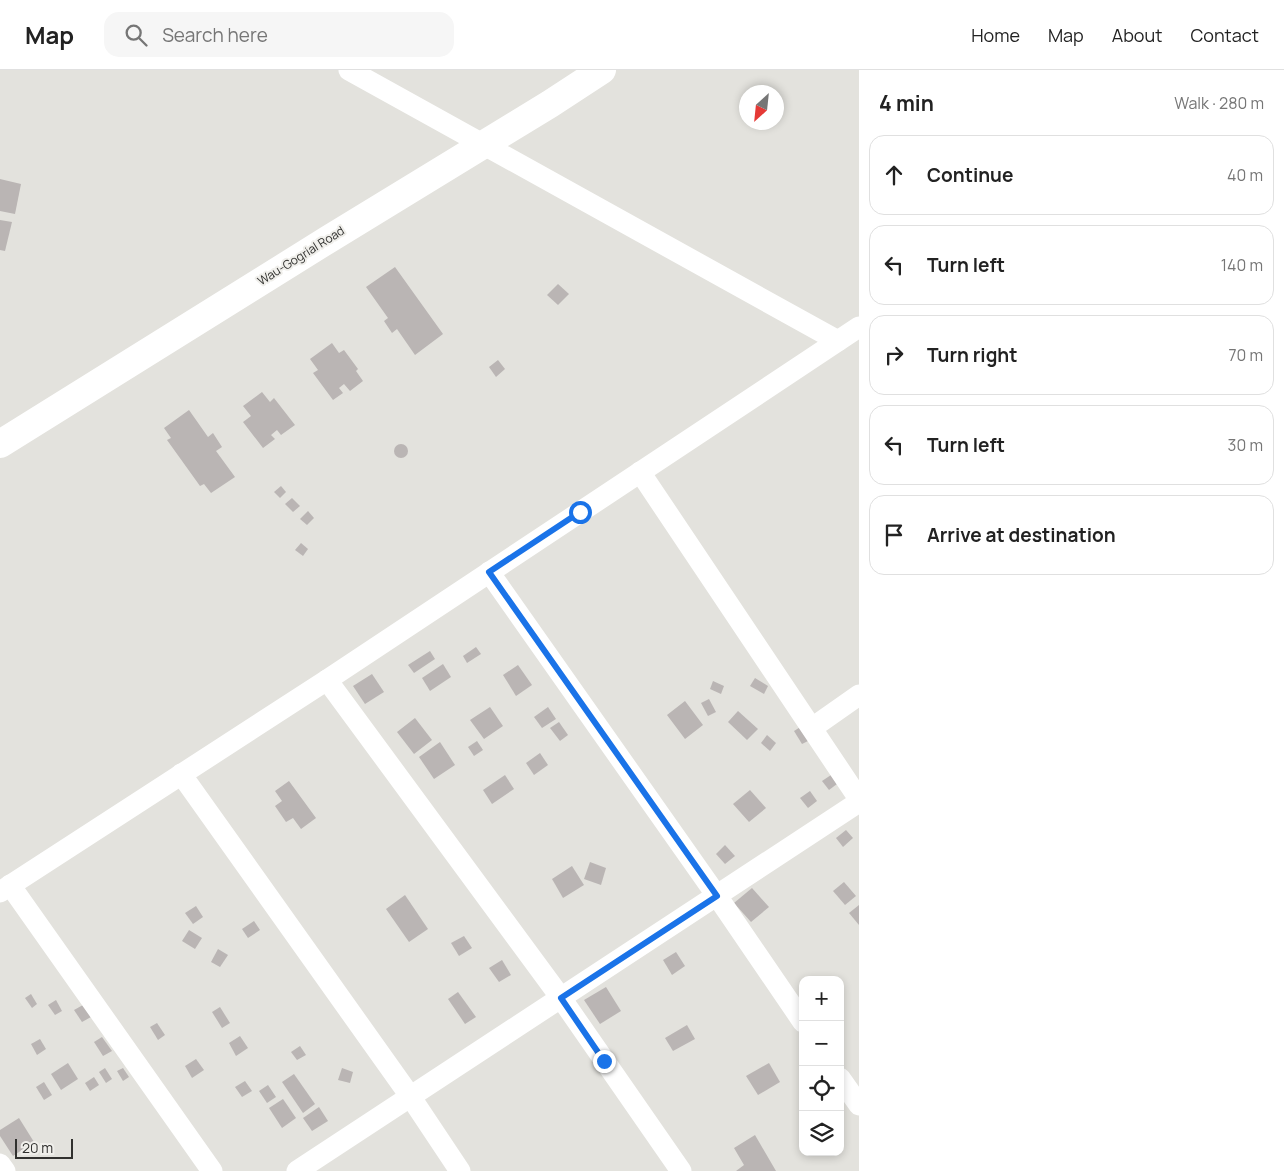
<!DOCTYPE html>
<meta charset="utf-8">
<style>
:root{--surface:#fff;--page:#f6f6f6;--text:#222;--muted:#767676;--line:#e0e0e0}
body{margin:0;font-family:Manrope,sans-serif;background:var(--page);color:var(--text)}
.controls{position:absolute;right:15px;bottom:15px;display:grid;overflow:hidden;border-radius:10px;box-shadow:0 2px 8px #0003}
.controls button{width:45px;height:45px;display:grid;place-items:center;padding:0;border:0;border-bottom:1px solid var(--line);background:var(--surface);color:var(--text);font:25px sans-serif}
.compass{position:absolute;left:739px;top:15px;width:45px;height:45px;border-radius:50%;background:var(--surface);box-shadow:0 2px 8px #0003;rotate:207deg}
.scale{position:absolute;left:15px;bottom:12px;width:58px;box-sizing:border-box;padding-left:5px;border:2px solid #31312f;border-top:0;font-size:14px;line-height:18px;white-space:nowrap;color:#31312f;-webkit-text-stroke:4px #f0efeb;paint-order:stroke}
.stop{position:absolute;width:15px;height:15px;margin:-11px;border:4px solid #1a73e8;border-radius:50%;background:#fff}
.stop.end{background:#1a73e8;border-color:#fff;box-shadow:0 1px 5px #0008}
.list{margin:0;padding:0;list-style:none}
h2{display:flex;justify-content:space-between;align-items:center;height:65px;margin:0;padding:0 20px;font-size:21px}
h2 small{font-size:16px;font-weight:400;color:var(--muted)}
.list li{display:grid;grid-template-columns:32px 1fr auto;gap:15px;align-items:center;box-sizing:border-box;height:80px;margin:0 10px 10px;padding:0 10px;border:1px solid var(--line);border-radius:15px}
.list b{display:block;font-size:19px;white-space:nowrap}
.list em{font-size:16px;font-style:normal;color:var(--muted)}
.icon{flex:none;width:28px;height:28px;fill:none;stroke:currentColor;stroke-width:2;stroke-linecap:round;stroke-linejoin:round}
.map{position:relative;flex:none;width:859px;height:1101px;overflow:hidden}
header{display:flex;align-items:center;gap:30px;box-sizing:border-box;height:70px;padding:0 25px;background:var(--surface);border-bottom:1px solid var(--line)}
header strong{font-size:24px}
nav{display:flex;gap:28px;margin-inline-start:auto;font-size:18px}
.search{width:350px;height:45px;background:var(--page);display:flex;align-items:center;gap:12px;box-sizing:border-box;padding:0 18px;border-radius:15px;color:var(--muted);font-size:19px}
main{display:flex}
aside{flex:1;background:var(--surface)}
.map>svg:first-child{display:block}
</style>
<header>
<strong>Map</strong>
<div class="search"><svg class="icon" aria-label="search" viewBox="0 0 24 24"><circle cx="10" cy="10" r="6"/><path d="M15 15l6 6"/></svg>Search here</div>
<nav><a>Home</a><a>Map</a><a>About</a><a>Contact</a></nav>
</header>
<main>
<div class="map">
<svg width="859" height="1101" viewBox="0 0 859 1101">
<rect width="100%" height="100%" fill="#e3e2dd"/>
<g fill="#bab5b4">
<path d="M0,109L21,114L15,144L0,141Z"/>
<path d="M0,150L12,152L5,181L0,180Z"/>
<path d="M395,197L443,264L415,285L397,259L392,263L384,251L388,248L366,217Z"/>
<path d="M558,214L569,224L558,235L547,225Z"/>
<path d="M332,273L339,283L344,280L358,299L356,301L363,311L350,321L344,314L339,318L343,323L333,330L313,303L318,300L310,289Z"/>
<path d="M498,290L505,299L496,307L489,297Z"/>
<path d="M262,322L270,332L274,328L295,355L281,365L277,360L271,365L275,369L263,378L243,352L251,346L243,336Z"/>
<path d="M189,340L208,367L213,363L222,377L216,381L235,407L211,423L204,414L200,416L167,370L171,368L164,358Z"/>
<circle cx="401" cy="381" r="7"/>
<path d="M281,416L286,422L280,428L274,422Z"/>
<path d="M292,428L300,436L293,442L285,434Z"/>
<path d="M308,441L314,448L307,455L300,449Z"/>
<path d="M301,473L308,479L303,486L295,480Z"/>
<path d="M476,577L481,584L467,593L463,586Z"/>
<path d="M430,581L435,589L414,603L408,595Z"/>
<path d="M443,594L451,607L430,621L422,608Z"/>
<path d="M518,595L532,615L516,626L503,605Z"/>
<path d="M372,604L384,622L365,634L353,616Z"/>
<path d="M755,608L768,616L764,624L750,616Z"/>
<path d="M713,611L724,616L721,624L710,619Z"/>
<path d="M709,629L716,642L708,646L701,633Z"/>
<path d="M685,631L703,655L685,669L667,645Z"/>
<path d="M490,637L503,656L484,669L470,650Z"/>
<path d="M548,637L556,649L542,658L534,647Z"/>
<path d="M738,641L758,659L747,670L728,652Z"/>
<path d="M415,648L432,670L414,684L397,662Z"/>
<path d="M559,652L568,665L560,671L550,658Z"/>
<path d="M802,656L810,670L802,674L794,661Z"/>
<path d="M767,665L776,673L770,681L761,673Z"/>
<path d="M477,671L483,680L474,686L468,677Z"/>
<path d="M440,672L455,695L434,709L419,687Z"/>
<path d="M540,683L548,695L534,705L526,693Z"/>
<path d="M505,705L514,719L492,734L483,720Z"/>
<path d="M831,705L837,714L829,720L822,711Z"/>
<path d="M289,711L316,748L301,759L293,748L286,752L275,736L282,731L275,721Z"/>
<path d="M750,720L766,738L749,752L733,734Z"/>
<path d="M810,721L817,731L808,738L800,728Z"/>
<path d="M846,760L853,768L843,777L836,768Z"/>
<path d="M725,775L735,786L725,794L716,784Z"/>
<path d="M590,792L606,798L601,815L584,809Z"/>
<path d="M572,796L584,815L563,828L552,809Z"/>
<path d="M844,812L856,826L845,835L833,821Z"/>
<path d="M752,818L769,837L751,852L734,833Z"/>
<path d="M405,825L428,859L409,872L386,839Z"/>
<path d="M859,835V855L849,843Z"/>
<path d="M196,836L203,847L193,854L185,843Z"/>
<path d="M254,851L260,860L248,868L242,859Z"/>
<path d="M189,860L202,868L195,879L182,871Z"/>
<path d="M464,866L472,878L459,886L451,873Z"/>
<path d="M218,879L228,885L220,897L211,892Z"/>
<path d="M676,882L685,896L672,905L663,890Z"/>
<path d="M502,890L511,905L499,912L489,898Z"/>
<path d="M606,917L621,941L600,954L584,930Z"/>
<path d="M458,922L476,947L465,954L448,929Z"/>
<path d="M31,924L37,934L32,938L25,928Z"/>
<path d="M56,930L62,941L55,945L48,935Z"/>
<path d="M83,935L91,947L82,952L74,940Z"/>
<path d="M220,937L230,953L222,958L212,942Z"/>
<path d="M157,953L165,965L158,970L150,957Z"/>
<path d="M687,955L695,969L673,981L665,968Z"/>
<path d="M240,966L248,978L236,986L229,973Z"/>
<path d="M102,967L112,981L103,986L94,972Z"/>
<path d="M40,969L46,979L37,985L31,974Z"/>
<path d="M300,976L306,985L297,990L291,982Z"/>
<path d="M196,989L204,1000L192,1008L185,996Z"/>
<path d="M68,993L78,1009L61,1020L51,1004Z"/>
<path d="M769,993L780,1012L758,1025L746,1006Z"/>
<path d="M105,998L112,1009L106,1013L99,1002Z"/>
<path d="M123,998L129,1007L123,1011L117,1001Z"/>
<path d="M342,998L353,1002L350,1013L338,1010Z"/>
<path d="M294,1004L315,1034L303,1043L282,1012Z"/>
<path d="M94,1007L99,1015L90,1021L85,1013Z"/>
<path d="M245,1011L252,1021L242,1027L235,1017Z"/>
<path d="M44,1012L52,1025L44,1030L36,1017Z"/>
<path d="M268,1015L276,1027L267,1033L259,1021Z"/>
<path d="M283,1029L296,1048L282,1058L269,1038Z"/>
<path d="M319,1037L328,1051L312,1061L303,1048Z"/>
<path d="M19,1048L34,1072L13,1086L0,1066V1060Z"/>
<path d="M755,1065L776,1101H736L744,1095L734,1078Z"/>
</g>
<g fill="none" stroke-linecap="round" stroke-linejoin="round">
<g stroke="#fff" stroke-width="21">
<path d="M349,0L838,271"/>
<path d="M640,402L859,729"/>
<path d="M489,502L717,826L803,952"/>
<path d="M327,610L561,928L681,1101"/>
<path d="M812,658L859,625"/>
<path d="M181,704L410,1026L460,1101"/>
<path d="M10,815L212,1101"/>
<path d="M0,822L327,610L859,257"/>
<path d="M840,1008L859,1035"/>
<path d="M0,1094L5,1101"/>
<path d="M297,1101L859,732"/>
</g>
<path stroke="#fff" stroke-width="28" d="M0,374L329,169L550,34L602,0"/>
</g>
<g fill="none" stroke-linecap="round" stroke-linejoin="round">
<path stroke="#1a73e8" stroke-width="6" d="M580,442L489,502L717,826L561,928L604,991"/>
</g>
<g text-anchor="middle" stroke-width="4" stroke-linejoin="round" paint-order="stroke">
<g font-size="12" fill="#31312f" stroke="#f0efeb">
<text transform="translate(301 186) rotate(-32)" y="4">Wau-Gogrial Road</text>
</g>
</g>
</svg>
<div class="controls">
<button>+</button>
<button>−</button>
<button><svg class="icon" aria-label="locate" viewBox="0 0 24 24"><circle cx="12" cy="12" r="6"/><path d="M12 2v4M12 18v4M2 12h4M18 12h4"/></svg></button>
<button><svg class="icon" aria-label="layers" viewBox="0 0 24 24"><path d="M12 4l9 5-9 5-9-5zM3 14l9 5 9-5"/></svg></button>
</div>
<svg class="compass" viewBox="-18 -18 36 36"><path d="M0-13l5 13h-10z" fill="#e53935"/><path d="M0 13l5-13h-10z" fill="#767676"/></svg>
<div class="scale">20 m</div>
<div class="stop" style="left:580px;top:442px"></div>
<div class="stop end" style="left:604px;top:991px"></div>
</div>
<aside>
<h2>4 min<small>Walk · 280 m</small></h2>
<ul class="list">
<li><svg class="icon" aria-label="ahead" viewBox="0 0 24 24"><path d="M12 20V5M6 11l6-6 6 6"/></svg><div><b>Continue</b></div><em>40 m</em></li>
<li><svg class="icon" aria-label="left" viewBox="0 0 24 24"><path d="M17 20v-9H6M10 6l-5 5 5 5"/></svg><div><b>Turn left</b></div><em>140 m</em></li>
<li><svg class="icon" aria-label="right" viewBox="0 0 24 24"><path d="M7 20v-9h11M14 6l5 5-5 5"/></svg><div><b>Turn right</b></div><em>70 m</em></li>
<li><svg class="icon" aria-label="left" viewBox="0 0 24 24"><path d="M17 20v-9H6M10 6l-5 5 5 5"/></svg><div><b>Turn left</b></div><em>30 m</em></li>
<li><svg class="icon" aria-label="arrive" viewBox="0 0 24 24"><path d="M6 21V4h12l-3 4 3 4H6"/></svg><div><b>Arrive at destination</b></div></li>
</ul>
</aside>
</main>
